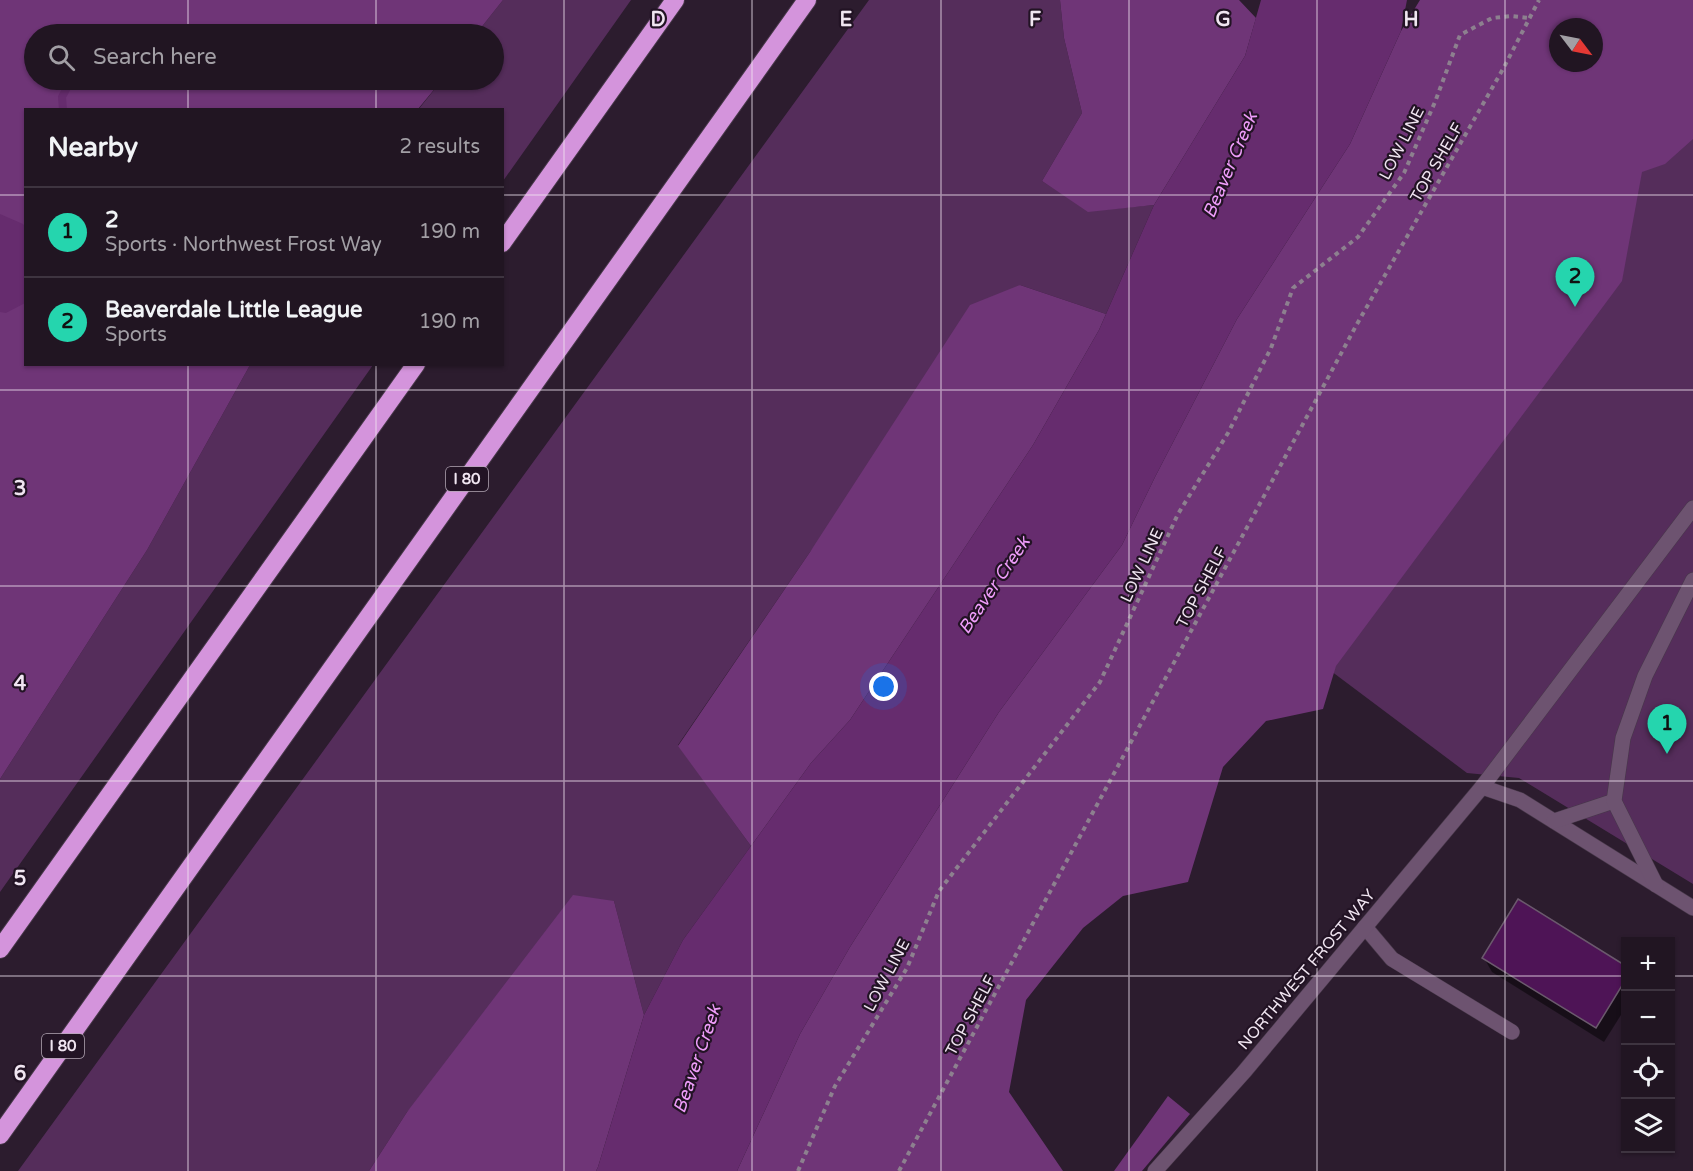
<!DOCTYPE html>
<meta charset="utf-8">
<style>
:root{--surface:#211522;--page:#2d222f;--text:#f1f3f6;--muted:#a29fa5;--line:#3e3440;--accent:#25d5ae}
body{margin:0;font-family:"Varela Round",sans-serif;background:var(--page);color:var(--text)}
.controls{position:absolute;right:18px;bottom:18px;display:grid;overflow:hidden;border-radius:0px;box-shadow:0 2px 4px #0004}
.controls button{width:54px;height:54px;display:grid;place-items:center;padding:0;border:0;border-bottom:2px solid var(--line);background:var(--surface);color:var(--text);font:30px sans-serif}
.compass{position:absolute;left:1549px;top:18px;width:54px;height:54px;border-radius:50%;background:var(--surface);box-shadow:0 2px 4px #0004;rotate:122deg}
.you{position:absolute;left:884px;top:687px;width:21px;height:21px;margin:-15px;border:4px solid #fff;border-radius:50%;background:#1a73e8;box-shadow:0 0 0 9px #1a73e833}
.badge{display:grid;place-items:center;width:39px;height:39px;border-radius:50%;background:var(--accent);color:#111;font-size:20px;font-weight:700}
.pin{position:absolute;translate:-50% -50px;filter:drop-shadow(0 2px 3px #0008)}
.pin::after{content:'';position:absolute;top:32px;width:21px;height:18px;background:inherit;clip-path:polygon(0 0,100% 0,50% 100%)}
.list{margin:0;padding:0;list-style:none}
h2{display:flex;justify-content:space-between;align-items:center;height:78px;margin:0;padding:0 24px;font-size:26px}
h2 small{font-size:20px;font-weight:400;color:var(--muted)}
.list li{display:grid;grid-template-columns:39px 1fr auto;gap:18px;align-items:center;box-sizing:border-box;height:90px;padding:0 24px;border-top:2px solid var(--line)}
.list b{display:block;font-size:22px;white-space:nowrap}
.list p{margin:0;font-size:20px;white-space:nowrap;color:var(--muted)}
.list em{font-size:20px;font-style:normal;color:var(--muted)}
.icon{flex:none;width:33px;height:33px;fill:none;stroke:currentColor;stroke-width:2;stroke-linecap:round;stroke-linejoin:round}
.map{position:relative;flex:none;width:1693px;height:1171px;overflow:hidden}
.search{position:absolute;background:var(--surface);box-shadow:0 2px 4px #0004;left:24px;top:24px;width:480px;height:66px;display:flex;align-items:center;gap:15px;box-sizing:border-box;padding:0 21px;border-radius:33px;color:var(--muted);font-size:22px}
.panel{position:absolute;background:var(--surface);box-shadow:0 2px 4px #0004;left:24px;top:108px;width:480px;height:258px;border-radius:0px}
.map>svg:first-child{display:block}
</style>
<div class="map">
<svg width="1693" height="1171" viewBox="0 0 1693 1171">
<rect width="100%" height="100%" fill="#2c1c2e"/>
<g fill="#552d5b">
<path d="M503,0H631L503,181L502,110H418L442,80H494V34H476Z"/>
<path d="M869,0H1060L1064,38L1082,113L1042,181L1088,211L1154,205L1106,314L1020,285L810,552L678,745L751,846L683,940L644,1015L614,901L407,1112L369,1171H18Z"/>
<path d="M1693,0V884L1519,778L1467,773L1255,614Z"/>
<path d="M250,365H373L0,892V779L147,550Z"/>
</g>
<g fill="#6f3577" fill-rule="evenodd">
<path d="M0,0H503L476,34H34V80H442L418,109L26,110V364L250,365L147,550L0,779Z"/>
<path d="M1060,0H1239L1256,18L1245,56L1154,205L1088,212L1042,181L1082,113L1064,38Z"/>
<path d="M1420,0H1693V139L1665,164L1642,172L1622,281L1336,666L1323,709L1266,721L1223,767L1188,882L1123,896L1083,928L1026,1000L1009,1092L1063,1171H737L800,1034L850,947L999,712L1122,545L1155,477L1237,319L1350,144L1401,31ZM1558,27H1594V63H1558Z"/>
<path d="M1020,285L1106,314L1099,330L1033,445L850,720L811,763L751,846L678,746L810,552L970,305Z"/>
<path d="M573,895L614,901L644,1015L598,1167L596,1171H369L407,1112Z"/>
<path d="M1168,1096L1190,1114L1142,1171H1114Z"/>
</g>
<g fill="#662c6e">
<path d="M1261,0H1407L1401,31L1350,144L1237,319L1155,477L1122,545L999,712L850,947L800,1034L737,1171H596L598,1167L644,1015L683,940L811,763L850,720L1033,445L1099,330L1154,205L1245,56Z"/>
<path d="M0,214L23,224L25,227V303L6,313L0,312Z"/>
</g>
<path fill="#0007" d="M1484,958L1626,968V1007L1604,1042L1492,972Z"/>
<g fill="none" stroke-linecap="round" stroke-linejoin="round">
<path stroke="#662c6e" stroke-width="8" d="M63,110L62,97L71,80"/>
</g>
<path fill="#4e1456" stroke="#6b596d" stroke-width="1.5" d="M1518,899L1626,966V979L1596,1028L1482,958Z"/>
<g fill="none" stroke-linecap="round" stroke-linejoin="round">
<g stroke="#473849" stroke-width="16">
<g id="minor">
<path d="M1482,787L1520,800L1693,908"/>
<path d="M1554,821L1614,801"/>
<path d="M1656,885L1614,801L1623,738L1645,676L1693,580"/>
<path d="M1365,927L1392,959L1512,1032"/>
<path d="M1155,1171L1244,1072L1482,787L1693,508"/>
</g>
</g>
<g stroke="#473849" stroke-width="20">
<g id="highway">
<path d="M502,243L675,0"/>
<path d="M0,949L416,364"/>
<path d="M0,1135L807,0"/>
</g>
</g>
<g stroke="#8d808f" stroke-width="4" stroke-dasharray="4.5 4.5" stroke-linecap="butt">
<path d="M798,1171L835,1086L907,968L939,891L1100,682L1178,514L1228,433L1271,348L1293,288L1358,237L1404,173L1435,102L1460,35L1492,18L1511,16L1529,18"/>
<path d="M899,1171L1357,324L1503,69L1539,0"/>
</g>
<use href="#minor" stroke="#6d5370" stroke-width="15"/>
<use href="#highway" stroke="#d494dc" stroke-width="18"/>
</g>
<path fill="none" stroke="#f0e5f1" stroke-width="1.5" stroke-opacity="0.55" d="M188,0V34M376,0V34M564,0V1171M752,0V1171M941,0V1171M1129,0V1171M1317,0V1171M1505,0V1171M188,80V110M376,80V110M0,195H26M502,195H1693M188,364V1171M376,364V1171M0,390H1693M0,586H1693M0,781H1693M0,976H1626M1670,976H1693"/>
<g text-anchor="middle" stroke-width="4.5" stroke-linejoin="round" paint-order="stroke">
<g fill="#221324" stroke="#b2a6b4" stroke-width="1.5">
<rect x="446" y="467" width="42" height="24" rx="4.5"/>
<rect x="42" y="1034" width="42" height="24" rx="4.5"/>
</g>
<g font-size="15" font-weight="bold" fill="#f0e5f1">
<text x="467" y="484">I 80</text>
<text x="63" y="1051">I 80</text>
</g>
<g font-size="16" fill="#f0e5f1" stroke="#221324">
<text transform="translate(1401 143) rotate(-63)" y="6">LOW LINE</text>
<text transform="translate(1436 162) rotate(-60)" y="6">TOP SHELF</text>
<text transform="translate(1141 565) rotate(-65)" y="6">LOW LINE</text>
<text transform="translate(1201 587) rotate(-62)" y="6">TOP SHELF</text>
<text transform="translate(1306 969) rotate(-50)" y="6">NORTHWEST FROST WAY</text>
<text transform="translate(886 975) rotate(-62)" y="6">LOW LINE</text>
<text transform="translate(970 1015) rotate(-62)" y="6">TOP SHELF</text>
</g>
<g font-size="18" font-style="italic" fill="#ef9dfa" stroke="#221324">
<text transform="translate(1230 165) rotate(-67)" y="6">Beaver Creek</text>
<text transform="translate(994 585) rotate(-56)" y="6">Beaver Creek</text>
<text transform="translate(697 1059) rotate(-71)" y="6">Beaver Creek</text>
</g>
</g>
<g font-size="20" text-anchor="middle" font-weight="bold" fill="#f0e5f1" stroke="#221324" stroke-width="4.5" stroke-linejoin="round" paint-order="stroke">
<text x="658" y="26">D</text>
<text x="846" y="26">E</text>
<text x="1035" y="26">F</text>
<text x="1223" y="26">G</text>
<text x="1411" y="26">H</text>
<text x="20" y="495">3</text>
<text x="20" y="690">4</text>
<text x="20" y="885">5</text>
<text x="20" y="1080">6</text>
</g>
</svg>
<div class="controls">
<button>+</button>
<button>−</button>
<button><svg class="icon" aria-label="locate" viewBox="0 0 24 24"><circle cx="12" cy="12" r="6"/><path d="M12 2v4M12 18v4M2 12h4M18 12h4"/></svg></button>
<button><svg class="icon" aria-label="layers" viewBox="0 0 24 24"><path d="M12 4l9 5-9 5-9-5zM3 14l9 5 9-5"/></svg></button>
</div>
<svg class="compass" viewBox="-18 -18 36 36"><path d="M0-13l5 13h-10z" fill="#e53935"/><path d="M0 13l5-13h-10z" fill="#a29fa5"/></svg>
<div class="you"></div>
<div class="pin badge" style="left:1667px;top:754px">1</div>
<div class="pin badge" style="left:1575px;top:307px">2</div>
<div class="search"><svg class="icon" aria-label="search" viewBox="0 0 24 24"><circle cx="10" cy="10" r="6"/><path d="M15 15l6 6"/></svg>Search here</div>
<section class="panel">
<h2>Nearby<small>2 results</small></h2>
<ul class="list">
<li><span class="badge">1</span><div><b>2</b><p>Sports · Northwest Frost Way</p></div><em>190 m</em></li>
<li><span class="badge">2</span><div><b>Beaverdale Little League</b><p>Sports</p></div><em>190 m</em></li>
</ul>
</section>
</div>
